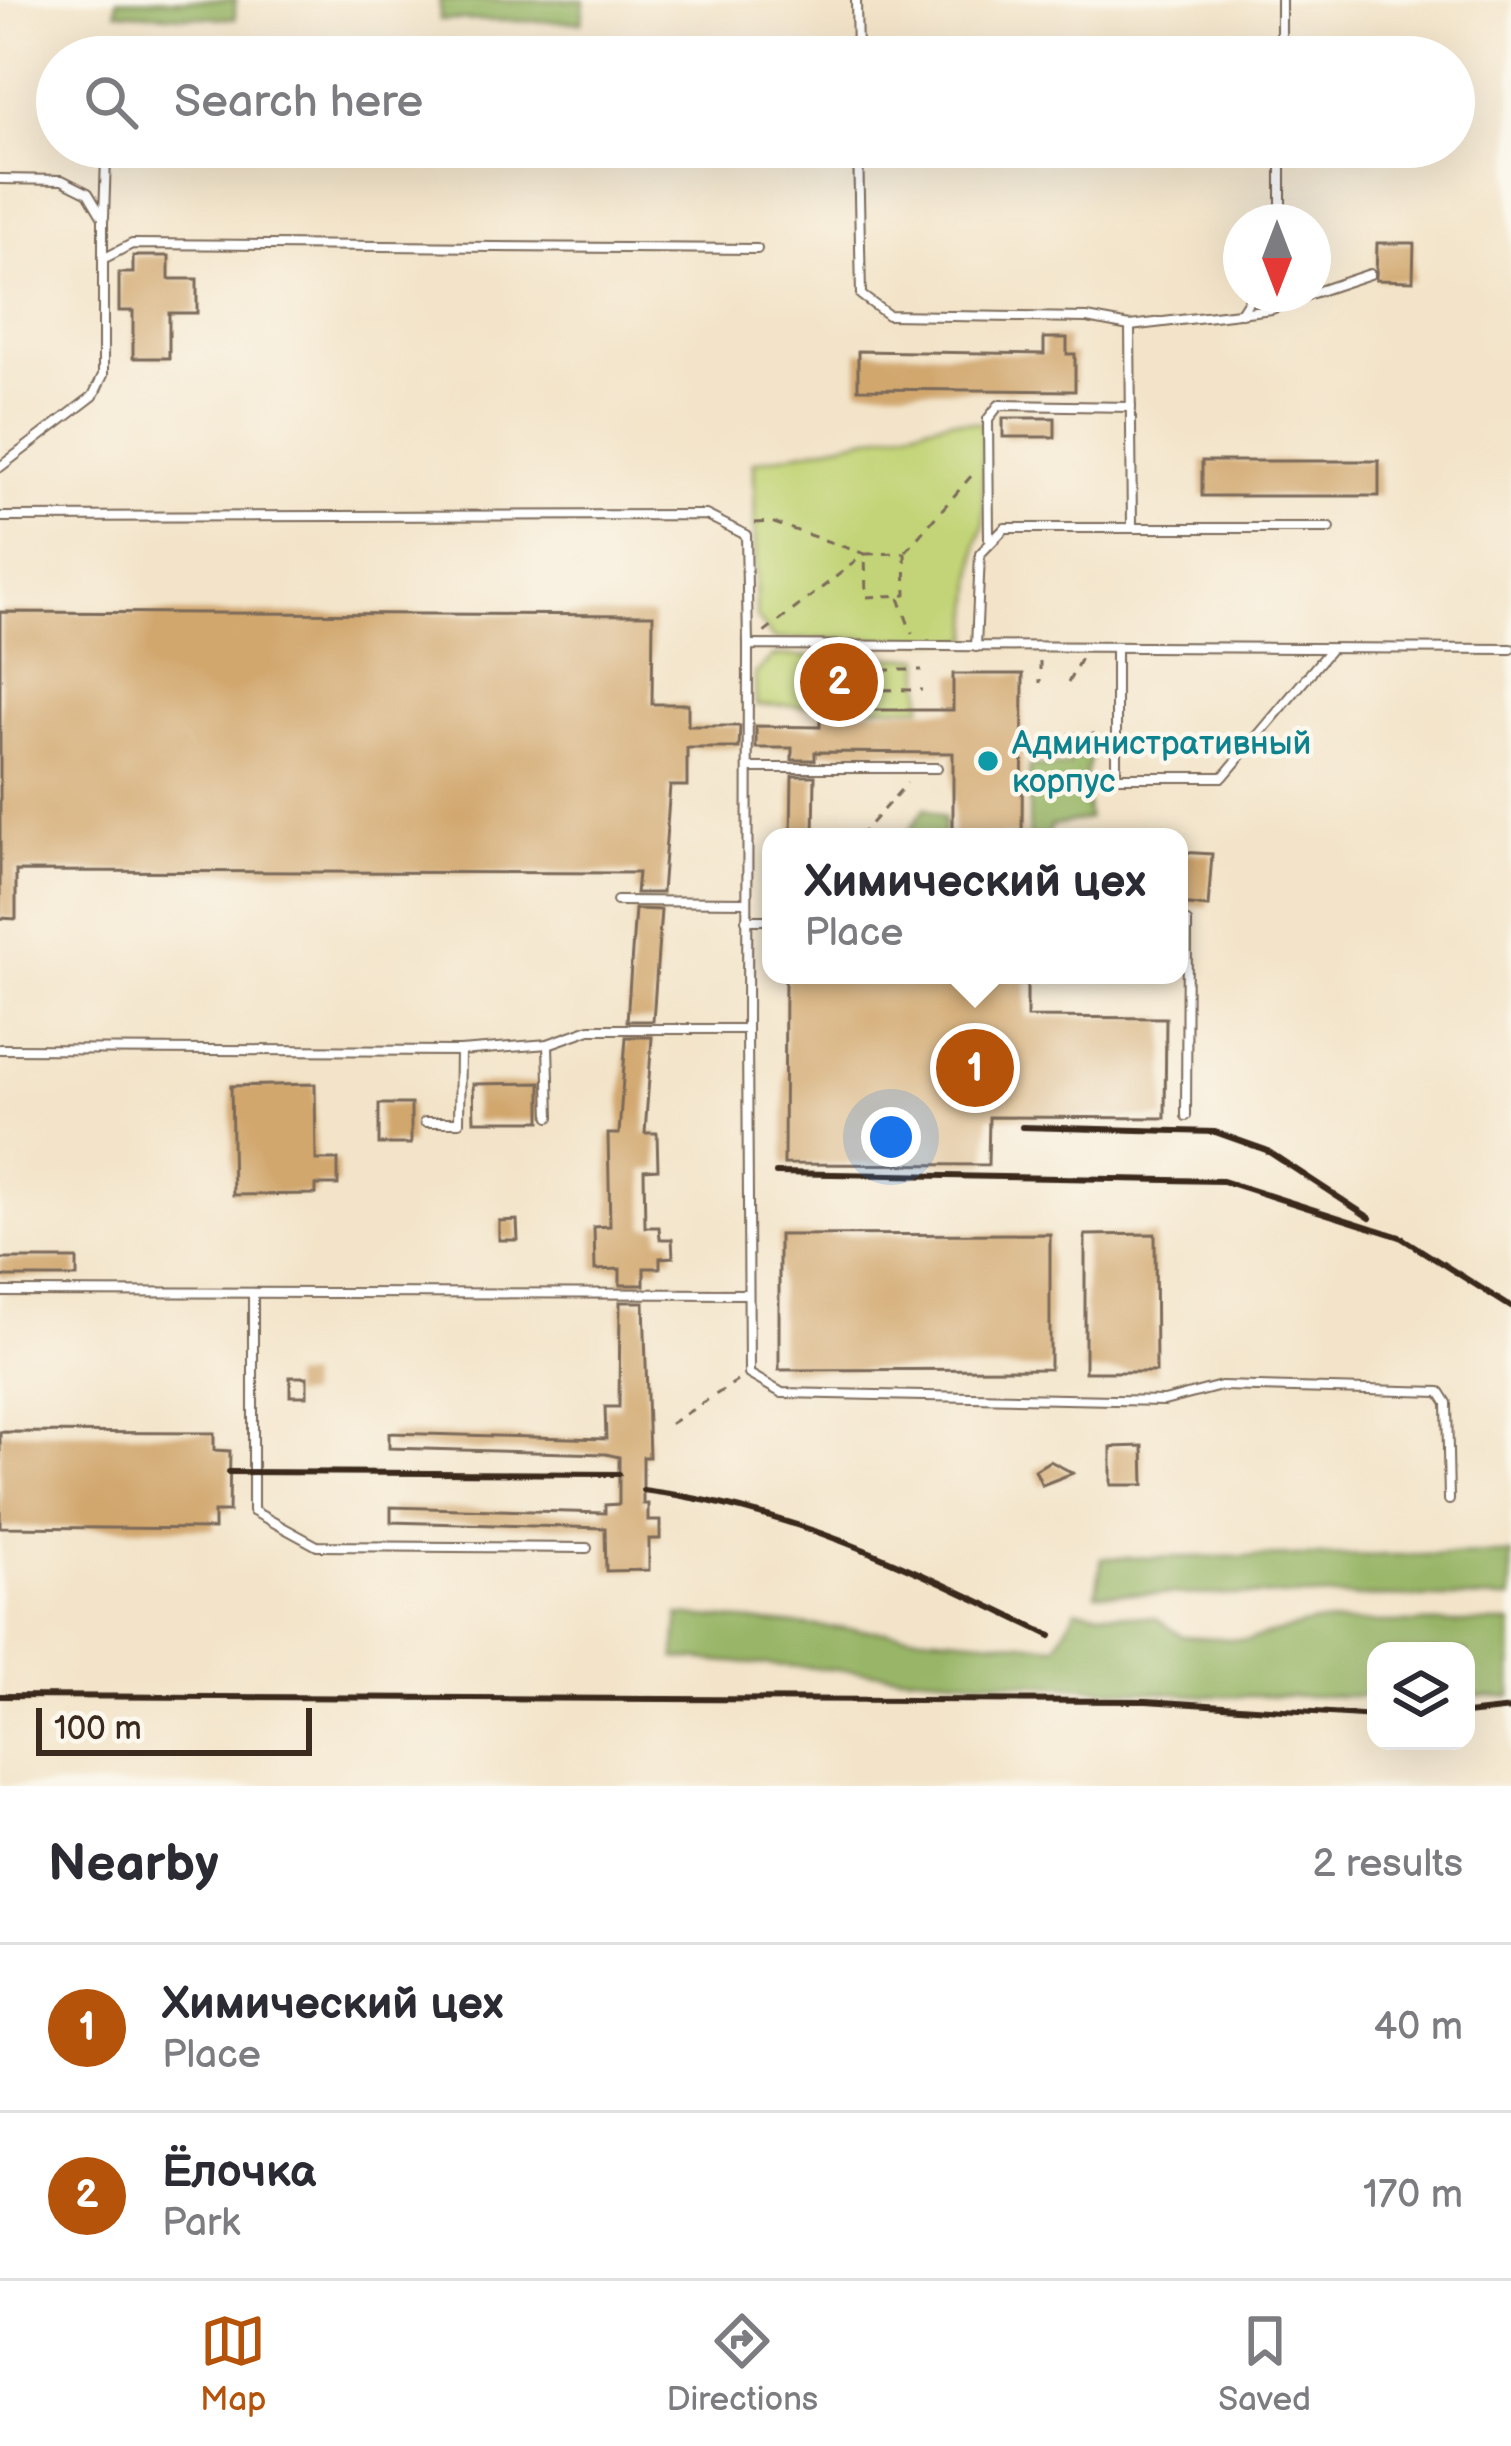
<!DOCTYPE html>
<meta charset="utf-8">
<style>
:root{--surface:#fff;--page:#f7f7f7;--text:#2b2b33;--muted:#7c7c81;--line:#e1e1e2;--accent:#b45309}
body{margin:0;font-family:"Balsamiq Sans",sans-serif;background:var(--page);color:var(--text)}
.controls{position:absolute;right:36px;bottom:36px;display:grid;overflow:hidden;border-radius:24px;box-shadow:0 12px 48px #0002}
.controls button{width:108px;height:108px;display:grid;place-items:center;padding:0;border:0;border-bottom:3px solid var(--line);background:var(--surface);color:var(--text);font:60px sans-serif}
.compass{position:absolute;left:1223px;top:204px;width:108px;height:108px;border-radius:50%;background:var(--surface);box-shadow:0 12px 48px #0002;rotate:180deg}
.scale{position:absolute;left:36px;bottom:30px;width:276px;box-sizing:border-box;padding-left:12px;border:6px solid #3b2a1e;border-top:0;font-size:33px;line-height:42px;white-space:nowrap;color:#3b2a1e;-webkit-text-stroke:9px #fbf7ec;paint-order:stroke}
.you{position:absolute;left:891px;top:1137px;width:42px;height:42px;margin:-30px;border:9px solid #fff;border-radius:50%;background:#1a73e8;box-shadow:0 0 0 18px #1a73e833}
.badge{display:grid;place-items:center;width:78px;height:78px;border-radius:50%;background:var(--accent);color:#fff;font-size:39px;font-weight:700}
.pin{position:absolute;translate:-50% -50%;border:6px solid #fff;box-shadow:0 3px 12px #0006}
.popup{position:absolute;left:762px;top:828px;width:426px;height:156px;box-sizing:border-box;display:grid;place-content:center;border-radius:24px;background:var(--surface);filter:drop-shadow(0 3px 9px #0005);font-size:39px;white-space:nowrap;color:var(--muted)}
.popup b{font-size:45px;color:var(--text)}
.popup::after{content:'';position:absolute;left:50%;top:100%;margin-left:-24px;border:24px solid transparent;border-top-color:var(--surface)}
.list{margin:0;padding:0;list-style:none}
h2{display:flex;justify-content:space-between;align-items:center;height:156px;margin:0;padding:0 48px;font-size:51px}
h2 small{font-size:39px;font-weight:400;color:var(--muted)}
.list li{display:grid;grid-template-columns:78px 1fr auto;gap:36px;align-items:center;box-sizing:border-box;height:168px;padding:0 48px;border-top:3px solid var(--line)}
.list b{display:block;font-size:45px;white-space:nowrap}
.list p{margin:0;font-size:39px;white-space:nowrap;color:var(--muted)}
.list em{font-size:39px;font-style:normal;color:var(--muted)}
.icon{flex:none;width:66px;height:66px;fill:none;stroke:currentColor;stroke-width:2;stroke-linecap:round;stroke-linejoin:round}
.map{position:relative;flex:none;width:1511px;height:1786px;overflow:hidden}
.search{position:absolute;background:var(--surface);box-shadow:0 12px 48px #0002;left:36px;right:36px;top:36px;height:132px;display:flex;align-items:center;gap:30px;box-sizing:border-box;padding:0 42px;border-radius:66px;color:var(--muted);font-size:45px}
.sheet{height:492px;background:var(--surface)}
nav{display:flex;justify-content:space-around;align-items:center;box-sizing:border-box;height:168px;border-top:3px solid var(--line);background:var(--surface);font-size:33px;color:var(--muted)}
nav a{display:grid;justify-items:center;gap:6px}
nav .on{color:var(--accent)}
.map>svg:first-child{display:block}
</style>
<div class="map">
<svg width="1511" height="1786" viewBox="0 0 1511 1786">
<rect width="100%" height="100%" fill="#fbf7ec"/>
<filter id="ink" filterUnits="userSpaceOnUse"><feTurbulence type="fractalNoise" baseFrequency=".00833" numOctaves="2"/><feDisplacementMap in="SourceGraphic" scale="24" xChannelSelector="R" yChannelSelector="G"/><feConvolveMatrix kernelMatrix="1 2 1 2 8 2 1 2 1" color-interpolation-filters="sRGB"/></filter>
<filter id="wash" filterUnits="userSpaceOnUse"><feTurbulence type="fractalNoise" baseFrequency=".004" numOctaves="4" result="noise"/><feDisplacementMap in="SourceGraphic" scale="48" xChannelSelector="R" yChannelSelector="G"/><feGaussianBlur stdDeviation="2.7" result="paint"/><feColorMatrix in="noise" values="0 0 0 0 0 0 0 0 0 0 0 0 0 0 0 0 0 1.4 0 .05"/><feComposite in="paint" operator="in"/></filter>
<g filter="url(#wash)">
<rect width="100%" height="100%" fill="#f3e4c9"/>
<g fill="#c2d477" stroke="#7e7f4a" stroke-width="3">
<path d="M950,420L982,423L984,525L977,543L970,640L773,639L756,616L754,462Z"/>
<path d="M773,656L922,658V707L756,705L755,674Z"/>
</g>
<g fill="#99b668" stroke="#6a7043" stroke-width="3">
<path d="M117,0H235V19L116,12Z"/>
<path d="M440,0H584L582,22L440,20Z"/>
<path d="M1074,753H1092L1080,794L1087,801L1088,819L1051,826L1048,837H1029V766H1068Z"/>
<path d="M925,808L944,818V837H905Z"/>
<path d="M1511,1554V1599L1096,1593L1102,1558Z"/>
<path d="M1076,1609L1156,1618L1182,1636L1247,1640L1313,1623H1511V1697L1466,1696V1651H1376V1696H1206L675,1658L679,1615L1056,1646Z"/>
</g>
<g id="blocks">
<g fill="#d1a76e">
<path d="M1377,243H1414L1413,281L1376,280Z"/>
<path d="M133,256H169V279H197V313H169V358H133V311H119V273H133Z"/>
<path d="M1044,338H1067V354H1075V391L858,389V351L1044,354Z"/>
<rect x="1003" y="418" width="52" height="19"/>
<rect x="1202" y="461" width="177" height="35"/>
<path d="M0,612L653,615L652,704H688V726H740L739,748H687V786H670L662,893H636L638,873L16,871V919L0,918Z"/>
<path d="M953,674H1023L1022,837H953V753L815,752V760H792V748H756V726L820,727V710H953Z"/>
<path d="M792,776H815L814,837H791Z"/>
<path d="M1179,852L1212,854L1208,907L1179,904Z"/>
<path d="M635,909L661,910L653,1021H627Z"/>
<path d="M785,975H1027V1017L1166,1018L1165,1118L989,1117L988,1165L784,1164Z"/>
<path d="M626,1037H652L645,1133H657L658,1169L644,1170L645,1227H659L660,1239H672L673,1257L660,1258V1268H644V1285H620V1269L595,1270L594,1227L610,1226L608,1134H619Z"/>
<path d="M541,1083V1121H474L473,1084Z"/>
<path d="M315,1084L316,1160H338V1185H316V1194L233,1195L231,1086Z"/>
<rect x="379" y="1104" width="32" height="40"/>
<path d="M517,1220L518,1240H499V1221Z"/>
<path d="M1050,1234V1369L779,1370V1235Z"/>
<path d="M1155,1234L1156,1372H1085V1235Z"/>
<rect x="0" y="1259" width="77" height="18"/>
<path d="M620,1302H644L649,1457H643V1504H648V1521H660V1539H649V1570L606,1571L605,1528L391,1522V1507L605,1513V1505L619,1504V1457L606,1454L389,1448V1433L606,1439L605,1407H619Z"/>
<rect x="290" y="1377" width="17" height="19"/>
<path d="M0,1432L214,1433V1450L230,1451L229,1512H214V1529L0,1527Z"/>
<path d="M1143,1446L1144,1485H1111V1447Z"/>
<path d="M1050,1461L1073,1473L1042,1485L1035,1470Z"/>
</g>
</g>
</g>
<g filter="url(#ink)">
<use href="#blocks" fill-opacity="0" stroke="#7b6b5a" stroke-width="3"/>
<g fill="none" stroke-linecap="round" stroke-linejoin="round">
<g stroke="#7b6b5a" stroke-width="12">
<g id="lane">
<path d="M856,0L857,57"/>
<path d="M1281,57V0"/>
<path d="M858,147L861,295L888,315L1087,318L1130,326L1272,309L1310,294"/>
<path d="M0,179L62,180L88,193L103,218V375L93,396L0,467"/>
<path d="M104,217L106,158L124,147"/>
<path d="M1281,222V147"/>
<path d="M103,259L132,244L757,249"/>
<path d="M1313,293L1370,274"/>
<path d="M1241,313L1253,294"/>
<path d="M1130,326L1132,526"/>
<path d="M0,517L706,515L746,535L748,645"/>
<path d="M989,538L988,419L999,405L1131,407"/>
<path d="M976,647L980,554L1005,528H1330"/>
<path d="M1116,648V777H1223L1329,651"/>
<path d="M748,768H937"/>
<path d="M617,901L747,902"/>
<path d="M746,920H771"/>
<path d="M1179,922H1187L1186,1116"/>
<path d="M747,1029L749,1374L782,1393L1164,1401L1221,1386L1440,1392L1447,1403L1449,1500"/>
<path d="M548,1044L550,1117"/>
<path d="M0,1049L460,1051L548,1044L590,1029H747L748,645L1511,649"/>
<path d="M425,1122H459L460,1051"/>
<path d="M0,1292L748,1294"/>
<path d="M253,1293V1511L317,1546L587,1548"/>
</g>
</g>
<g stroke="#7b6b5a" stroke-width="3" stroke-dasharray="9 9" stroke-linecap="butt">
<path d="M755,523L771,522L865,554L764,633"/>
<path d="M906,551L973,474"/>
<path d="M905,553L906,595L866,597L865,554Z"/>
<path d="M899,598L912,634"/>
<path d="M806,659V689L922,690"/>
<path d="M1040,661V683"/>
<path d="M810,670H922"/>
<path d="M1068,683L1081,658"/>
<path d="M1068,734H1102"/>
<path d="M859,837L907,783"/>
<path d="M670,1424L737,1381"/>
</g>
<use href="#lane" stroke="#fff" stroke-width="8"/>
<g stroke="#3b2a1e" stroke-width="6">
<path d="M1022,1127L1215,1132L1266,1150L1370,1218"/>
<path d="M776,1173L1223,1181L1400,1237L1511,1307"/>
<path d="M229,1472L619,1474"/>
<path d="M643,1490C795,1509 915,1570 1051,1636"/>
<path d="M0,1696L1146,1701L1376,1716"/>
<path d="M1466,1714L1511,1709"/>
</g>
</g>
</g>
<circle fill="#0f9aa8" stroke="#fbf7ec" stroke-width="4.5" cx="988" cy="761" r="12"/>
<g text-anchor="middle" stroke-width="9" stroke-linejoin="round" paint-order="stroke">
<g font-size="33" fill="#0d838f" stroke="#fbf7ec" text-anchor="start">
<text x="1012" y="754">Административный<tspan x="1012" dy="38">корпус</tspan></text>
</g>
</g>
</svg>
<div class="controls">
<button><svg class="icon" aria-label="layers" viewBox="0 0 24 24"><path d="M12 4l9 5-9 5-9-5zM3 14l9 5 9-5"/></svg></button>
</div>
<svg class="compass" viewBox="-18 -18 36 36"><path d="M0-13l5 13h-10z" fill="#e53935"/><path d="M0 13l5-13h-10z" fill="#7c7c81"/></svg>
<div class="scale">100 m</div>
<div class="you"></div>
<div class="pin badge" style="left:975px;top:1068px">1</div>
<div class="popup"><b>Химический цех</b>Place</div>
<div class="pin badge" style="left:839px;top:682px">2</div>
<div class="search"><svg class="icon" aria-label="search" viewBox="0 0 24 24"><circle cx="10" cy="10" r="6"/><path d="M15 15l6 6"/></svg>Search here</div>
</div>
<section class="sheet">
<h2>Nearby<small>2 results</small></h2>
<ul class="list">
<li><span class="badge">1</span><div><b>Химический цех</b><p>Place</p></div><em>40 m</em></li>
<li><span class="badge">2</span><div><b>Ёлочка</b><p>Park</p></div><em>170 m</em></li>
</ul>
</section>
<nav>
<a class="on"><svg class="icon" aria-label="map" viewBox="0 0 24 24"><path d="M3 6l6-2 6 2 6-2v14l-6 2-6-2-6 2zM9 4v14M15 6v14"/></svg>Map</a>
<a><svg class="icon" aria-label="directions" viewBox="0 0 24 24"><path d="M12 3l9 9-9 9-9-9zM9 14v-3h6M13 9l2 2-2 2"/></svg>Directions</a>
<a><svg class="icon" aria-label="saved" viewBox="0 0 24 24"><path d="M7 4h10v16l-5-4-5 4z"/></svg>Saved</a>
</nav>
